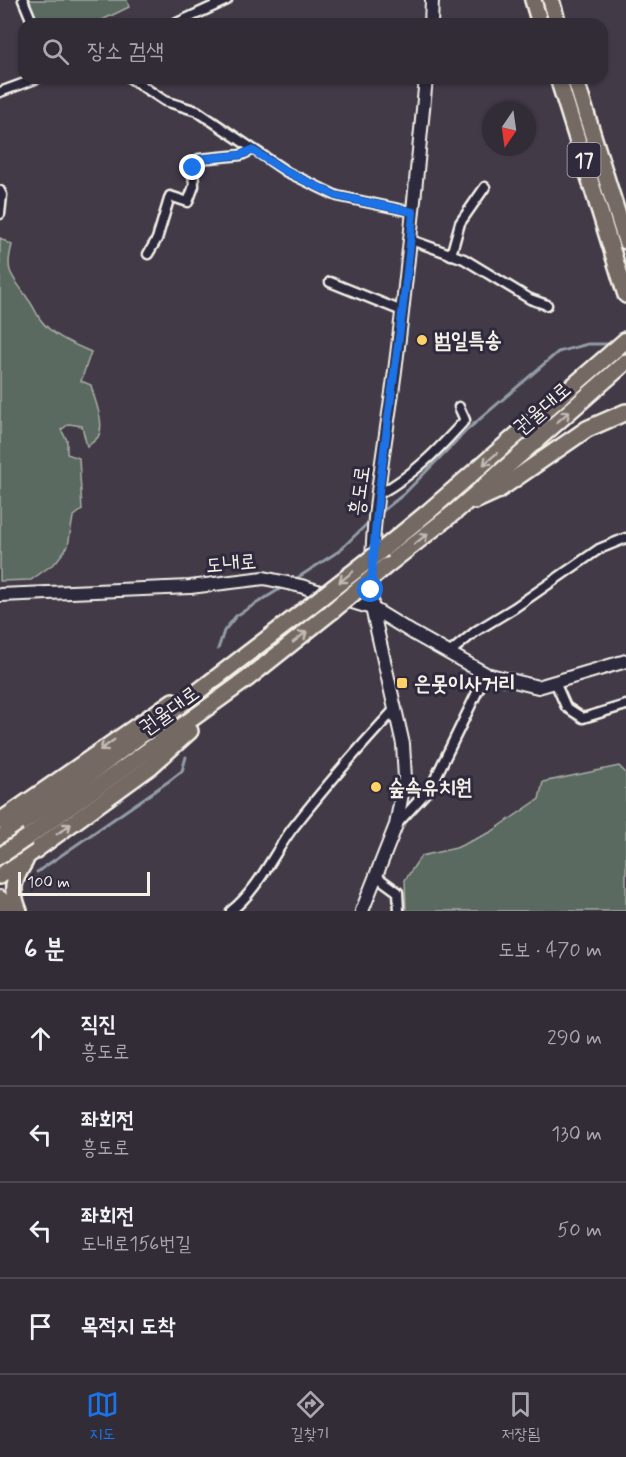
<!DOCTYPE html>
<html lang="ko">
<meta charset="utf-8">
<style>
:root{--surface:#322c36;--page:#3d3842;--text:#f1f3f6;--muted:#a8a7ad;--line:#4d4851;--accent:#1a73e8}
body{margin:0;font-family:Mynerve,"Poor Story",sans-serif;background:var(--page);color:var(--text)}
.compass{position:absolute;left:482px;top:102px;width:54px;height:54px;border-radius:50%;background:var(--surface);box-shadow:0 2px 4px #0004;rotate:193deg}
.scale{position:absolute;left:18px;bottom:15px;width:132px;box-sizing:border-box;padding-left:6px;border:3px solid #f4f1e8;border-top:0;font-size:16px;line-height:21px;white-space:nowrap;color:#f4f1e8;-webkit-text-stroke:4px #2f2a3d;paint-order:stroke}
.stop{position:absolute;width:18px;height:18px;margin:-14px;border:4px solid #1a73e8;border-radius:50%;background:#fff}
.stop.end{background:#1a73e8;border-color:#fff;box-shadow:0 2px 6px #0008}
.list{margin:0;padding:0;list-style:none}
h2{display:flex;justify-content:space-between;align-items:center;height:78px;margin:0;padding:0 24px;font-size:26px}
h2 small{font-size:20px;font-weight:400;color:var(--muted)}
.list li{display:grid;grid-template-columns:39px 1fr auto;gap:18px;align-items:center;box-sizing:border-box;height:96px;padding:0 24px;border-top:2px solid var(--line)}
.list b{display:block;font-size:22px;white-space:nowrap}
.list p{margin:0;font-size:20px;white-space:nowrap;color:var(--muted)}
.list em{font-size:20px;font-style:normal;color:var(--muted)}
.icon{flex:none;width:33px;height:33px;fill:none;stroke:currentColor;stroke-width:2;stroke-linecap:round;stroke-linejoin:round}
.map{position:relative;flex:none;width:626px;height:911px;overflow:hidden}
.search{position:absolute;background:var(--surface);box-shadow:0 2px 4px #0004;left:18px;right:18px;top:18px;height:66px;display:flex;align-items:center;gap:15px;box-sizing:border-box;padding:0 21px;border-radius:18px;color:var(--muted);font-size:22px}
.sheet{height:462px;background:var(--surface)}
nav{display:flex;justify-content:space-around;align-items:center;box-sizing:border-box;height:84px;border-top:2px solid var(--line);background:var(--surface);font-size:16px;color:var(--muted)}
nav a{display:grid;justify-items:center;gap:3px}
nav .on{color:var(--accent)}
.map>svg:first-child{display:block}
</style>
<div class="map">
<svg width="626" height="911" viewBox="0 0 626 911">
<rect width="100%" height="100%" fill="#433a48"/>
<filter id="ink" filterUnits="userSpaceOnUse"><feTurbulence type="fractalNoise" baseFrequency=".0167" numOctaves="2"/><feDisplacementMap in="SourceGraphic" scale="12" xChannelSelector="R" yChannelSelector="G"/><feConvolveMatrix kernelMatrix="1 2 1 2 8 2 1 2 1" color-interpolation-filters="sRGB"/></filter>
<g filter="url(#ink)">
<g fill="#5a6a61" stroke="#a7aea4" stroke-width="1.5">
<path d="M18,0H127L129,7L94,24H44L25,16Z"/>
<path d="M0,238L12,245C4,275 13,275 28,299C33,305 36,313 40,319C52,336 73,344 91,352L81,381L91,385C94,400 106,423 98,437C95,441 90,444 87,447L82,426L69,424L61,430L67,440V454L79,458L82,510L73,517L68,546L56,562L31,580L0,581Z"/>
<path d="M619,766L626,773V911H406L405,880L421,856L456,848L491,832L539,799L543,782Z"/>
</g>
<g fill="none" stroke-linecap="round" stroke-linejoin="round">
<g stroke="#929ca7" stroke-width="3">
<path d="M379,514L404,494L467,430L558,352L588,344H611"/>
<path d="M294,580L339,551L371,520"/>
<path d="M218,649L224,631L236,616L283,587"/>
<path d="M37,872L169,781L182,771L186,757"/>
</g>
<g stroke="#f4f1e8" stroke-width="13">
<g id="street">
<path d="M23,0L33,24"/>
<path d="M175,24L227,0"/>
<path d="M130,78L165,101L197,111L287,172L337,196L413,212"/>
<path d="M0,92L38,78"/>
<path d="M0,191L2,195L0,214"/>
<path d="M411,240L464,259L530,299L547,305"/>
<path d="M148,254L157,239L170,196L188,202L194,186L193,168L199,159L241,155L252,150"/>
<path d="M451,255L460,223L485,187"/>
<path d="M330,282L402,311"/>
<path d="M379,494C415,474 438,450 465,420L459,407"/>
<path d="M449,653L476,631L514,608L599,549L626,538"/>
<path d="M555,682L566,707L583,718L626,705"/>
<path d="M398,823L431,787L486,674"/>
<path d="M376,876L398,892L399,911"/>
<path d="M231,911C258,890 272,856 292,829C324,788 359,748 395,709"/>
</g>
</g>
<g stroke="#f4f1e8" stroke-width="16">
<g id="secondary">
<path d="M431,24L432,0"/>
<path d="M0,595L190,587L264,578L301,586L372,608L413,633L486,674L538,687L626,661"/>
<path d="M362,911L396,825L405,778L403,744L372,608C368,526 386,444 396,363C408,268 417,173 426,78"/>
</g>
</g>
<g stroke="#f4f1e8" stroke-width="18">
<path id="primary" d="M0,898L13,911"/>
</g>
<g stroke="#f4f1e8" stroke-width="20">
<g id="highway">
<path d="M533,0L540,24"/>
<path d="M551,0L558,24"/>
<path d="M558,78L626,295"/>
<path d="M575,78L626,241"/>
<path d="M475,501L497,491L587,429L626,412"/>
<path d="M383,549L428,512L626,340"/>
<path d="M386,566L456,511L626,362"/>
<path d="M0,821L173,701"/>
<path d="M28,837L247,679L331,612"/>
<path d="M0,838L68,791L310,606"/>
<path d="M0,876L150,767L190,731"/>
<path d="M0,909L5,911"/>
<path d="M19,911C10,889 13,881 25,861"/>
</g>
</g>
<use href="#street" stroke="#2f2a3d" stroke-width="8"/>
<use href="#secondary" stroke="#2f2a3d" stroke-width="12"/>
<use href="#primary" stroke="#756964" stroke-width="14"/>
<use href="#highway" stroke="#756964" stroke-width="15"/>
<g stroke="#f4f1e8" stroke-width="20" stroke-linecap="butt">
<g id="highway-bridge">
<path d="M310,606L383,549"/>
<path d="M331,612L386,566"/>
<path d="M0,856L28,837"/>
</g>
</g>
<use href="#highway-bridge" stroke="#756964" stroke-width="15"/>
</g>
<defs><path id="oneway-shaft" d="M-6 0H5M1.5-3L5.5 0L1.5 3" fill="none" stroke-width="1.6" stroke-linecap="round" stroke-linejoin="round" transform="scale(1.5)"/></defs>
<g stroke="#c1bbb3">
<use href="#oneway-shaft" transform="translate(563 417) rotate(-41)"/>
<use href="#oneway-shaft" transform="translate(490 459) rotate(139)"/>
<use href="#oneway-shaft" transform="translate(421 539) rotate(-39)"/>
<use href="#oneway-shaft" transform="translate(346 577) rotate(142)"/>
<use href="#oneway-shaft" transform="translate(300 637) rotate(-38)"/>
<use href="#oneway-shaft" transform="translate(107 745) rotate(144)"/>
<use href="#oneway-shaft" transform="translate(64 829) rotate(-36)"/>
</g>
</g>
<g fill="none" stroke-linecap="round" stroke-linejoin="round" filter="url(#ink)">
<path stroke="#1a73e8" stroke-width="8" d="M193,168L199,159L241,155L252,150L287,172L337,196L413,212C403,338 377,463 371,590"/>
</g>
<g fill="#ffd166" stroke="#2f2a3d" stroke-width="2">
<circle cx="422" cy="340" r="6"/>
<rect x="396" y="677" width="12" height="12" rx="3"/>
<circle cx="376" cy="787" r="6"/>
</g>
<g text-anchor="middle" stroke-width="6" stroke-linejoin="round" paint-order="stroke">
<rect fill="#2f2a3d" stroke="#b9b5b5" stroke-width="1.5" x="567.5" y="143" width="33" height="34" rx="4.5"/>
<g font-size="20" font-weight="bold" fill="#f4f1e8">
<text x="584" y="167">17</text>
</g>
<g font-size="21" font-weight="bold" fill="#f4f1e8" stroke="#2f2a3d" text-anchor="start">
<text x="434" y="347">범일특송</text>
<text x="414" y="690">은못이사거리</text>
<text x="388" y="794">숲속유치원</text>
</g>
<g font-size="21" fill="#f4f1e8" stroke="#2f2a3d">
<text transform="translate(542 408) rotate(-41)" y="7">권율대로</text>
<text transform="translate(359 491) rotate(-82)" y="7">흥도로</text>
<text transform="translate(231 563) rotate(-5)" y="7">도내로</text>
<text transform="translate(169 710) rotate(-36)" y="7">권율대로</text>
</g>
</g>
</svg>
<svg class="compass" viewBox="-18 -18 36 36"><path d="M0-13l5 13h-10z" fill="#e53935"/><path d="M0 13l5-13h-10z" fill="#a8a7ad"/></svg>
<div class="scale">100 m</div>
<div class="stop" style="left:371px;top:590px"></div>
<div class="stop end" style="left:193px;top:168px"></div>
<div class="search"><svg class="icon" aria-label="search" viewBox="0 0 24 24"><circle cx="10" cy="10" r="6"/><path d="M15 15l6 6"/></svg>장소 검색</div>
</div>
<section class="sheet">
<h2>6 분<small>도보 · 470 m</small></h2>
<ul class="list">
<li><svg class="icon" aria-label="ahead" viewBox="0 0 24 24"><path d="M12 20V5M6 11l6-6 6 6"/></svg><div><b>직진</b><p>흥도로</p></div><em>290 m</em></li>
<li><svg class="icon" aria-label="left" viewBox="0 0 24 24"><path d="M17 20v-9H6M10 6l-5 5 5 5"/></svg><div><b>좌회전</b><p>흥도로</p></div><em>130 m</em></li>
<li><svg class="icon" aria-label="left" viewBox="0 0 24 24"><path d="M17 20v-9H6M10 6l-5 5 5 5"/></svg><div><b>좌회전</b><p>도내로156번길</p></div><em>50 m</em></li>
<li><svg class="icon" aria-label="arrive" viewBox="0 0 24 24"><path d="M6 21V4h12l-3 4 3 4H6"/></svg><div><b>목적지 도착</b></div></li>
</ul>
</section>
<nav>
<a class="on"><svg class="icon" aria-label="map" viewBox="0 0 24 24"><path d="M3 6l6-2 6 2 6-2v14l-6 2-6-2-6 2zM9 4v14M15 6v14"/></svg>지도</a>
<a><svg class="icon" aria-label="directions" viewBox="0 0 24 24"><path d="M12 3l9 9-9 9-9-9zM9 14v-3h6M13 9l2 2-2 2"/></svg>길찾기</a>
<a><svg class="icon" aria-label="saved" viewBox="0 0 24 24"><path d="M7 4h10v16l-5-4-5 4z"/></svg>저장됨</a>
</nav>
